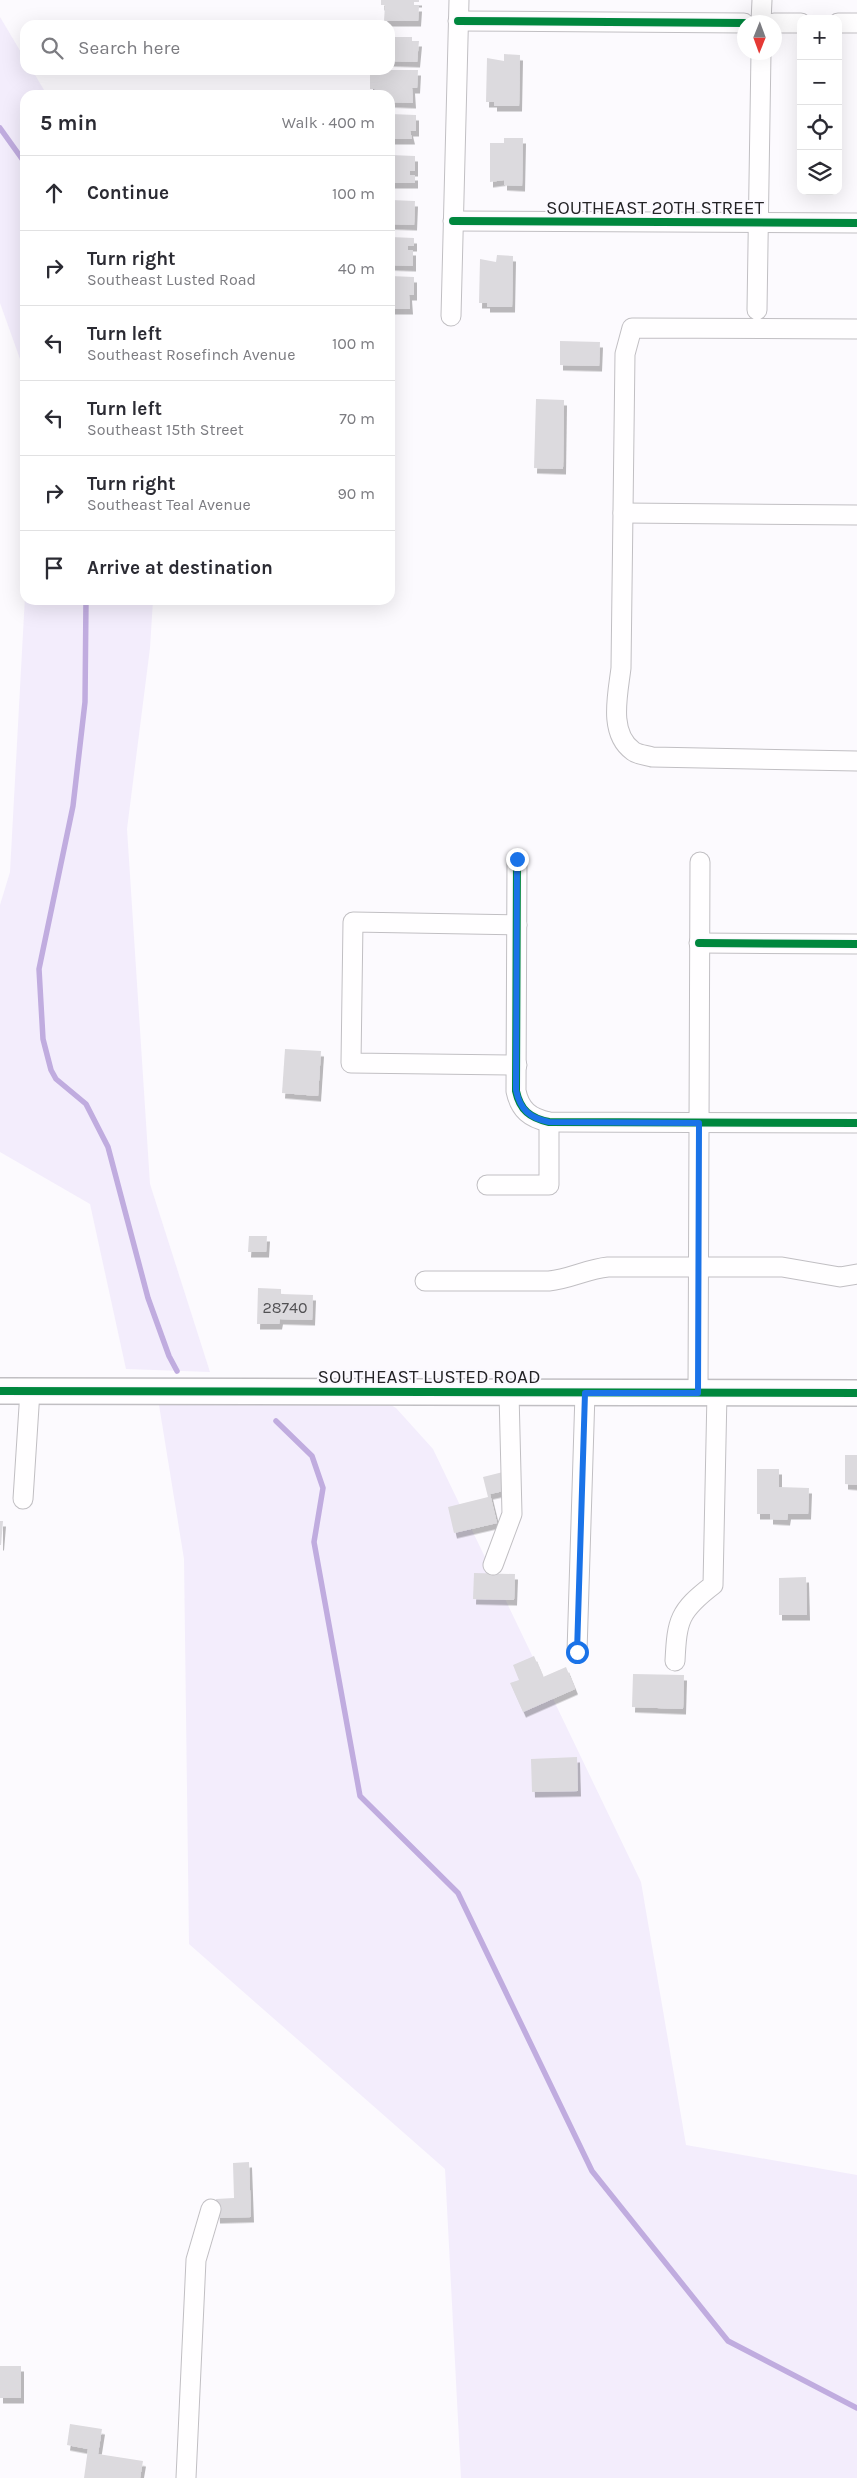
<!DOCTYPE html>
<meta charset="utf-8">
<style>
:root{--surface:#fff;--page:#f7f7f7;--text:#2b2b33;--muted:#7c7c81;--line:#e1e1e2}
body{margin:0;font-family:Karla,sans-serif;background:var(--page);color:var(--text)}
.controls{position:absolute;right:15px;top:15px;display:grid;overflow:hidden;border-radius:10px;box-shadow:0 5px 20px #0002}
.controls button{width:45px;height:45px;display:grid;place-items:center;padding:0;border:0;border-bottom:1px solid var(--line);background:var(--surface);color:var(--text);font:25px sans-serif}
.compass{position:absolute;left:737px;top:15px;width:45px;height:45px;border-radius:50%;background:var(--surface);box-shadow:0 5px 20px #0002;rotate:181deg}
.stop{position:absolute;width:15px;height:15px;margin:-11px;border:4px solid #1a73e8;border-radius:50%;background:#fff}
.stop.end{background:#1a73e8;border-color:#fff;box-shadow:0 1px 5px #0008}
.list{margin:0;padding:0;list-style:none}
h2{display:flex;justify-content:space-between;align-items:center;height:65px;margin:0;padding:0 20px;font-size:21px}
h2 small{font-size:16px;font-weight:400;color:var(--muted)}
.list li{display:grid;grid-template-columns:32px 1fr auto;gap:15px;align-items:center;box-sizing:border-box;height:75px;padding:0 20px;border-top:1px solid var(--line)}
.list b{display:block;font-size:19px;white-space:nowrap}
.list p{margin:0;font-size:16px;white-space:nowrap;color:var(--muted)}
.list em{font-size:16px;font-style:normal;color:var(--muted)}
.icon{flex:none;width:28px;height:28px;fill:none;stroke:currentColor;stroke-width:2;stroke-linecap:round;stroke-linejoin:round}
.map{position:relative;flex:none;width:857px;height:2478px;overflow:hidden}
.search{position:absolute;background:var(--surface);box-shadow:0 5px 20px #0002;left:20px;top:20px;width:375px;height:55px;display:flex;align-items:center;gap:12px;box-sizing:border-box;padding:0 18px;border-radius:15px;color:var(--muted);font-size:19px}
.panel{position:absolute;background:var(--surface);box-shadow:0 5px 20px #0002;left:20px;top:90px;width:375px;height:515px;border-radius:15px}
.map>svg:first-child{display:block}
</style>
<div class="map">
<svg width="857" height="2478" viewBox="0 0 857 2478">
<defs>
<filter id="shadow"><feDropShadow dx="3" dy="5.5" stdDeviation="0" flood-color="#0004"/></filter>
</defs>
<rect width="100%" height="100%" fill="#fcfafe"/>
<g fill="#f3edfc">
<path d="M0,17L25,59V70H32L47,95H25V373L0,303Z"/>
<path d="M25,596V600H153L150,648L127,829L150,1184L210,1372L126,1369L90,1204L0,1152V905L10,872Z"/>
<path d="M389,1404L396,1408L433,1449L641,1882L686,2145L857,2175V2478H461L445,2169L189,1944L184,1559L159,1405Z"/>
</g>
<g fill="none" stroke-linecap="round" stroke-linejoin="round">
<g stroke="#c0acdf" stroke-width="5.5">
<path d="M0,128L25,163"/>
<path d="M86,600L85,702L73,806L39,969L43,1039L51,1070L56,1079L86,1104L108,1147L148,1298L169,1356L177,1371"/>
<path d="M276,1421L312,1456L323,1488L314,1542L360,1796L458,1893L592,2171L728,2341L857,2408"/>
</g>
</g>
<g fill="#dcdade" filter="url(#shadow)">
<path d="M381,0H419V2H414V6H419L418,21H384L385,5H381Z"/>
<path d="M390,37H412V41H419L417,62L390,61Z"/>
<path d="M504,54L520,55L519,106H494V102H486L487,58L504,61Z"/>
<path d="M370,70H418L417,88H412L413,103L390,102V95H374L375,89H370Z"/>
<path d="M390,114L416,115V131H410L412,139H390Z"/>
<path d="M504,138H523L522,186L504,185V180L490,182V143H504Z"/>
<path d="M390,155L415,156V171H410V175H415V183H390Z"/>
<path d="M390,200L415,201L414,225L390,224Z"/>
<path d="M390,237L414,238V246H408V250H413V266L390,265Z"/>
<path d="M497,255L513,256L512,307H487V303H479L480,259L496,262Z"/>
<path d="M390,276L414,277V295H409L410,309H390Z"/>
<path d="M560,341L600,342L599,366L560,365Z"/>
<path d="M536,399L564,400L563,469L534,468Z"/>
<path d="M285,1049L321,1051L318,1096L282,1093Z"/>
<path d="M249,1236H267L266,1252H248Z"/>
<path d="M258,1288L281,1289V1294L313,1295L312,1320L280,1319L279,1324H257Z"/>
<path d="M845,1455H857V1485L845,1484Z"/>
<path d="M757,1469H779V1487L809,1488L808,1514H788L787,1520L770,1519V1514H757Z"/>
<path d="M503,1472L508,1490L490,1494L497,1523L454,1533L448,1507L488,1497L483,1477Z"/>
<path d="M0,1521H3L1,1545H0Z"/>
<path d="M474,1573L515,1574L514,1600L473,1599Z"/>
<path d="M806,1577L807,1615H779V1578Z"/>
<path d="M534,1656L543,1677L566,1667L575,1689L523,1712L510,1683L519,1680L513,1665Z"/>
<path d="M633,1674L684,1675L683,1709L632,1707Z"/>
<path d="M577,1757L578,1791L532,1792L531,1759Z"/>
<path d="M249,2162L251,2217L217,2218L216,2199L234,2198L233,2163Z"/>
<rect x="0" y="2366" width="21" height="32"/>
<path d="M70,2424L102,2429L98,2454L143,2461L140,2478H84L88,2449L67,2445Z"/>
</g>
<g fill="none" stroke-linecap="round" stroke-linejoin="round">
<g stroke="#c1bfc3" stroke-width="21">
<g id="minor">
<path d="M458,21L744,23"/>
<path d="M761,22L762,0"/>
<path d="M774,23H801"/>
<path d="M838,23H857"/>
<path d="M453,221L857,223"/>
<path d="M757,310L761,52"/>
<path d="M451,316L459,0"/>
<path d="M857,329L632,328L625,354L621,668C618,694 608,733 633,751C638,755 646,755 652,757L857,761"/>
<path d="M623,513L857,515"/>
<path d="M517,859L516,1091C520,1110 530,1118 549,1122L857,1123"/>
<path d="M699,943L857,944"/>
<path d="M517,1065L351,1063L353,922L517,925"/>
<path d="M487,1185H549V1122"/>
<path d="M425,1281H549C570,1279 587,1269 608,1267H782L840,1277L857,1274"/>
<path d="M698,1393L700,862"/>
<path d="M23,1499L30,1391"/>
<path d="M493,1565L512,1514L509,1393"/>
<path d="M577,1652L585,1393"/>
<path d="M675,1661C677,1620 679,1611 713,1585L717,1393"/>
<path d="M186,2478L196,2260L211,2209"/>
</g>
</g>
<g stroke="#c1bfc3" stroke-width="28">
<path id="major" d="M0,1391L857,1393"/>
</g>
<use href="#minor" stroke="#fffeff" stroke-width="19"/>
<use href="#major" stroke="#fffeff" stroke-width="25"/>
<g stroke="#fbf9ff" stroke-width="11">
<g id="cycleway">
<path d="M458,21L744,23"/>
<path d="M453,221L857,223"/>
<path d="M517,859L516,1091C520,1110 530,1118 549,1122L857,1123"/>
<path d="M699,943L857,944"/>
<path d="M0,1391L857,1393"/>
</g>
</g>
<use href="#cycleway" stroke="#00873e" stroke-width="8"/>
</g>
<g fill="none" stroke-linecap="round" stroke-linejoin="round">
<path stroke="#1a73e8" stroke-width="6" d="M517,859L516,1090C520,1110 530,1118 549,1122L699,1123L698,1393H585L577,1652"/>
</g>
<g text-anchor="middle" stroke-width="4" stroke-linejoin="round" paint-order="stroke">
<g font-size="16" fill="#525154">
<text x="285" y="1313">28740</text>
</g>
<g font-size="19" fill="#242326" stroke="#fbf9ff">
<text x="655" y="214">SOUTHEAST 20TH STREET</text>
<text x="429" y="1383">SOUTHEAST LUSTED ROAD</text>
</g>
</g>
</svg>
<div class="controls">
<button>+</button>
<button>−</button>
<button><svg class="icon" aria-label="locate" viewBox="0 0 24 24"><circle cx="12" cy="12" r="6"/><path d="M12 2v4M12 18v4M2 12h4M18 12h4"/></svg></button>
<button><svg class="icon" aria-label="layers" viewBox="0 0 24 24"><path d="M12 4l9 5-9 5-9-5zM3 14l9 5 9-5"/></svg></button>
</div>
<svg class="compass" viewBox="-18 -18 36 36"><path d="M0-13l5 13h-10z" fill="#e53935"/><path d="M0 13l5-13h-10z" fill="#7c7c81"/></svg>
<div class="stop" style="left:577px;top:1652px"></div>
<div class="stop end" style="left:517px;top:859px"></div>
<div class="search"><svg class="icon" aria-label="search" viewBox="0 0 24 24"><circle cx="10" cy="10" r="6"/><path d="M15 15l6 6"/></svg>Search here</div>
<section class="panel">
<h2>5 min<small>Walk · 400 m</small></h2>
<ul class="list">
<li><svg class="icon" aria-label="ahead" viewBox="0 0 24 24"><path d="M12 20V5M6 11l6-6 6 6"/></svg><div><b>Continue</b></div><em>100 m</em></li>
<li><svg class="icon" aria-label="right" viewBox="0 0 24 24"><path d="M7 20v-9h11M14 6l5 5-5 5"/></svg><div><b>Turn right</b><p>Southeast Lusted Road</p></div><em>40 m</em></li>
<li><svg class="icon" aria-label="left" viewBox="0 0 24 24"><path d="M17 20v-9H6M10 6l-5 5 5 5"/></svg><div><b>Turn left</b><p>Southeast Rosefinch Avenue</p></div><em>100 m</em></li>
<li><svg class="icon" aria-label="left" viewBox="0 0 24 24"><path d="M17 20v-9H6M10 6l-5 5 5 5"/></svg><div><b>Turn left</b><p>Southeast 15th Street</p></div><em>70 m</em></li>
<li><svg class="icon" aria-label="right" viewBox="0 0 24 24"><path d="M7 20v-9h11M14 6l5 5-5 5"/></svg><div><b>Turn right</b><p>Southeast Teal Avenue</p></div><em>90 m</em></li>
<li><svg class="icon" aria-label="arrive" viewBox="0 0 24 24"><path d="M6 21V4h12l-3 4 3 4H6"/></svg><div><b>Arrive at destination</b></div></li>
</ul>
</section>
</div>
